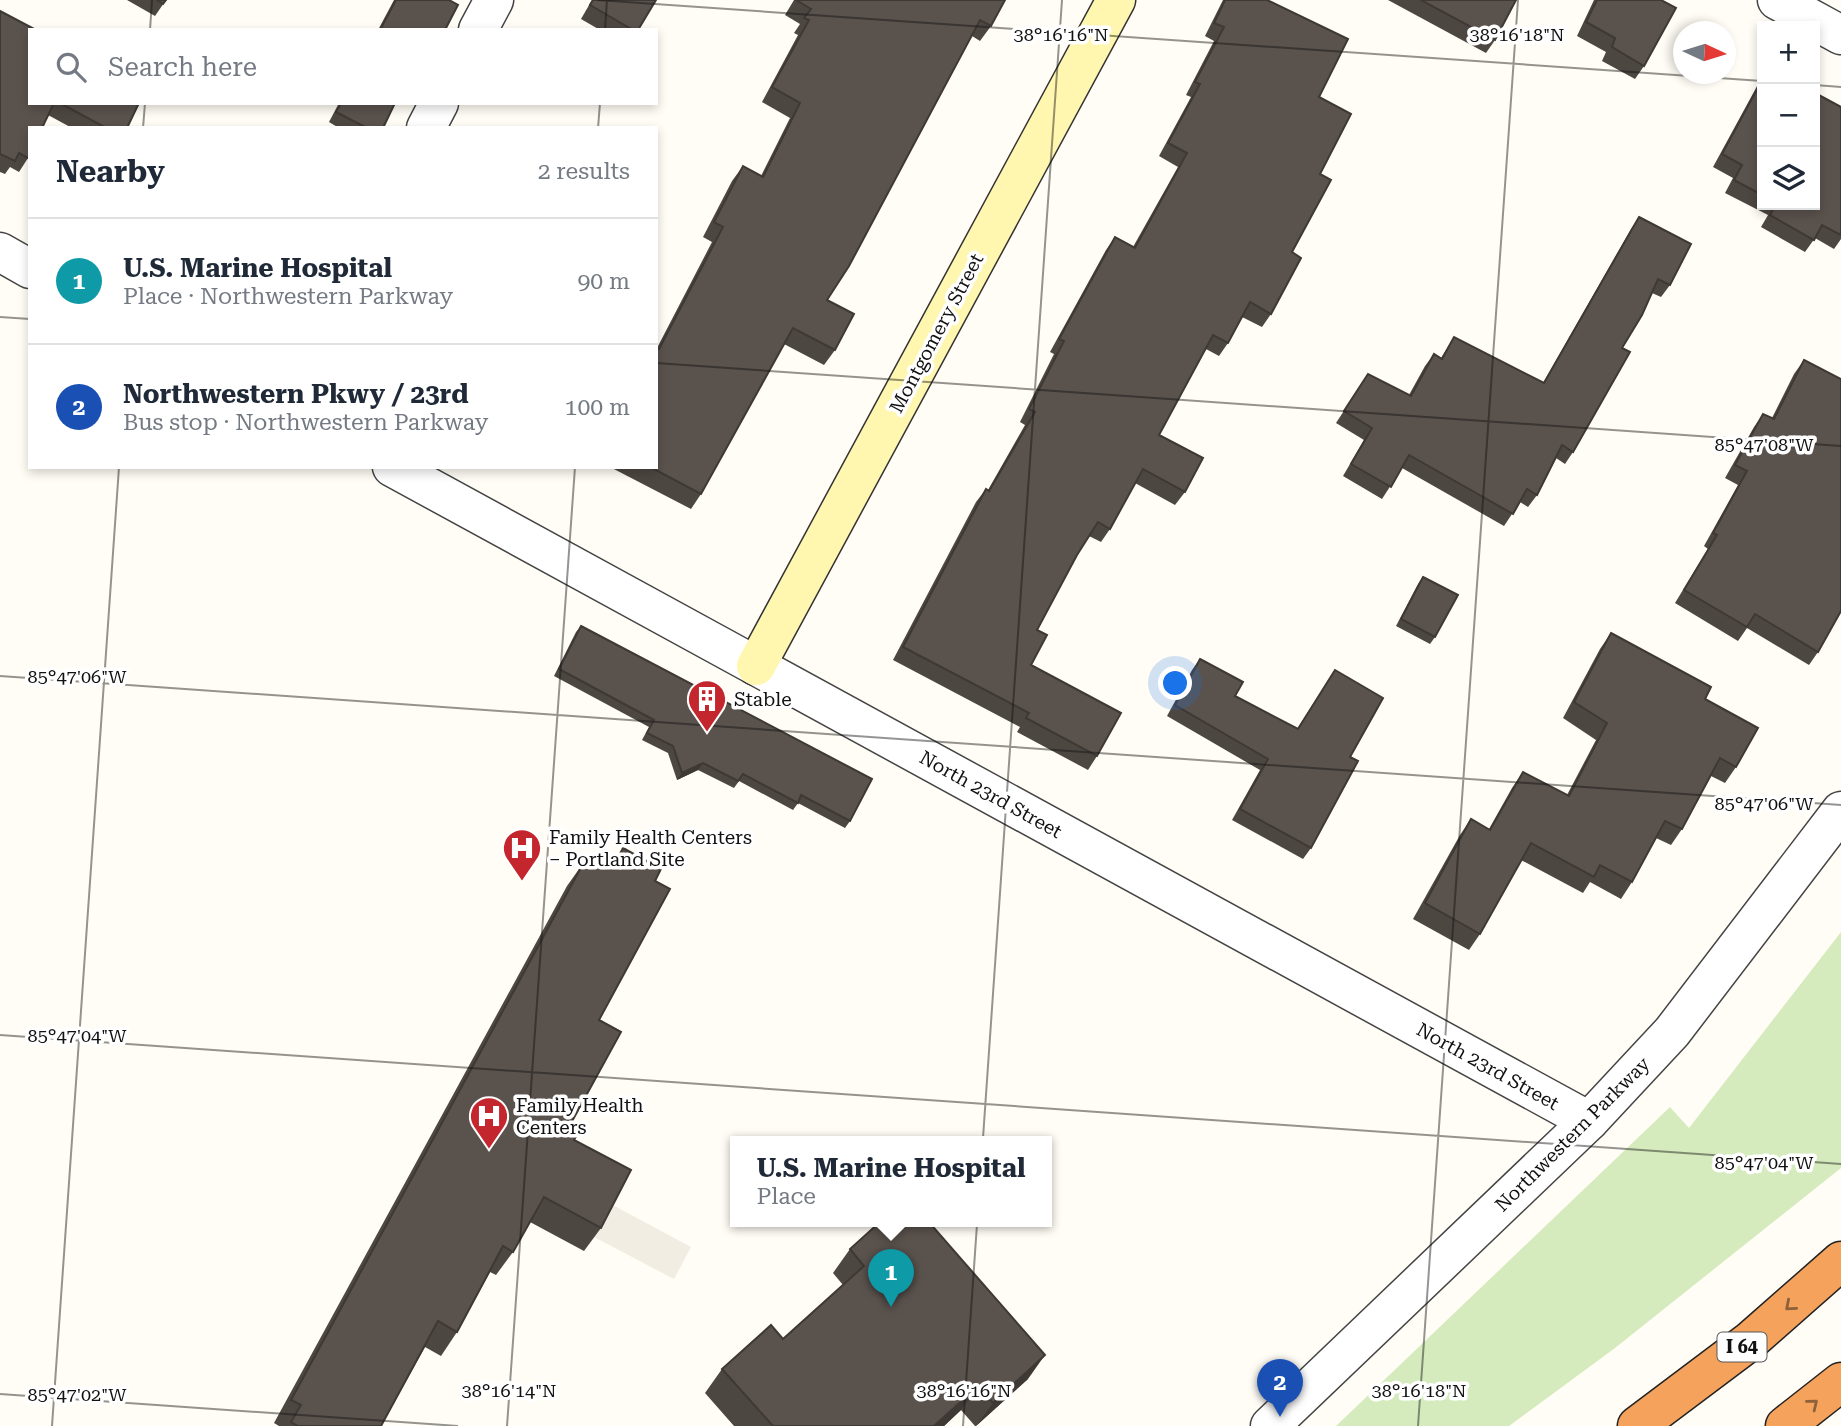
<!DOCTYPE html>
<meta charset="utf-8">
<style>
:root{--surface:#fff;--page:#f2f2f3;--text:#1f2937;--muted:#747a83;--line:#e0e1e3;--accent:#111827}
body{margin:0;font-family:"Roboto Serif",serif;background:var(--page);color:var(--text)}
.controls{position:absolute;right:21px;top:21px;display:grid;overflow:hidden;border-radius:0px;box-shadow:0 4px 10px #0003}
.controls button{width:63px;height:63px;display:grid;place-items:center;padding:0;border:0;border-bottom:2px solid var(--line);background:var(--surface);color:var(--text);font:35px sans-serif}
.compass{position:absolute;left:1673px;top:21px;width:63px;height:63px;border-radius:50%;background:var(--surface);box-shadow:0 4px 10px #0003;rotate:94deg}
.you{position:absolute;left:1176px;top:684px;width:24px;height:24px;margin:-18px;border:5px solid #fff;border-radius:50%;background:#1a73e8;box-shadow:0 0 0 10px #1a73e833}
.badge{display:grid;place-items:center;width:46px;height:46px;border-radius:50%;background:var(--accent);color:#fff;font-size:23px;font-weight:700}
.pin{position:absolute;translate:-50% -58px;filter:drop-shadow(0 2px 4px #0008)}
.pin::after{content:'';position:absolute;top:37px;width:24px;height:21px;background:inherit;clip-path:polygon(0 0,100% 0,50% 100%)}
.popup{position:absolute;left:730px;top:1136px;width:322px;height:91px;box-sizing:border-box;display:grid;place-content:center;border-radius:0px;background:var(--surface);filter:drop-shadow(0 2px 5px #0005);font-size:23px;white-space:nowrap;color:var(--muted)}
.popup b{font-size:26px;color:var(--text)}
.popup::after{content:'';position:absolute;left:50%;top:100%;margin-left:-14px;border:14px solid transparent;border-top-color:var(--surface)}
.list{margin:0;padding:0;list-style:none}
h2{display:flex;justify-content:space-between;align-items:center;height:91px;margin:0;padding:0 28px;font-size:30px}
h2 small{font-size:23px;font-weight:400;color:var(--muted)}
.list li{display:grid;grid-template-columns:46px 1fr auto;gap:21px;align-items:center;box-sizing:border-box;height:126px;padding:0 28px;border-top:2px solid var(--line)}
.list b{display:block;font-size:26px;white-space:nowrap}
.list p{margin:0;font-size:23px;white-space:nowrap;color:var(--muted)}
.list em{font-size:23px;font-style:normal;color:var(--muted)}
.icon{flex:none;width:38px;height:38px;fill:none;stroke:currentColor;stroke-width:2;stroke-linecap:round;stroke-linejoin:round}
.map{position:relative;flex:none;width:1841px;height:1426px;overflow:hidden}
.search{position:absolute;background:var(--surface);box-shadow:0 4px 10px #0003;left:28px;top:28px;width:630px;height:77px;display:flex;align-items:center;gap:18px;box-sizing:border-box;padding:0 24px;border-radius:0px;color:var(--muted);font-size:26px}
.panel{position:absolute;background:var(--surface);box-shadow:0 4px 10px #0003;left:28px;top:126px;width:630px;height:343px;border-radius:0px}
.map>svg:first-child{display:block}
</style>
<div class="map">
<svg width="1841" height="1426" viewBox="0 0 1841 1426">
<rect width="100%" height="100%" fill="#fffdf5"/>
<path fill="#d5ebbd" d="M1841,932V1168L1615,1348L1509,1426H1336L1670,1107L1689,1128Z"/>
<path fill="#f1ede2" d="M609,1203L691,1247L674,1279L592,1236Z"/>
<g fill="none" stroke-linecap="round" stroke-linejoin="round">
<g stroke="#444" stroke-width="41">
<g id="street">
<path d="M1777,0L1841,35"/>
<path d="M478,30L494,0"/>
<path d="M426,128L439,103"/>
<path d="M0,252L30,269"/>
<path d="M392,467L1589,1121"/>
<path d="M1270,1426L1589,1121L1672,1032L1841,811"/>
</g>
</g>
<g stroke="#333" stroke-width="41">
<path id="secondary" d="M756,666L1116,0"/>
</g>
<g stroke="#222" stroke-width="41">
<g id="highway">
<path d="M1637,1426L1750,1341L1841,1261"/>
<path d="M1785,1426L1841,1382"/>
</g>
</g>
<use href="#street" stroke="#fff" stroke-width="38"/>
<use href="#secondary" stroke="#fff6b0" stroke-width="38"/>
<use href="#highway" stroke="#f5a25d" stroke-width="38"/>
</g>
<g fill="#4d4742">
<path d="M127,0H166L155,16Z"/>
<path d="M394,0H449L445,30H378Z"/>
<path d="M592,0H656L638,30H600L581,19Z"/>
<path d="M794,0H1005L991,26L980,41L972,36L827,300L835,350L824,365L784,344L701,494L691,509L610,467H656L657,348L712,242L703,237L732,181L743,166L761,176L790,118L762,102L798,35L794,33L800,24L785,15Z"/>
<path d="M1223,0H1267L1319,97L1320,174L1292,252L1271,314L1262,327L1242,317L1228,343L1219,356L1206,349L1159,435L1185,492L1175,505L1135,483L1110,529L1101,542L1089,536L1077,555L1037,630L1031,665L1097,756L1088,770L1017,732L1020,727L893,660L976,502L986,489L988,490L1025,425L1020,422L1054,354L1050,352L1106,250L1115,237L1133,247L1178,167L1159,156L1191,97L1186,95L1214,41L1205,36Z"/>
<path d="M1388,0H1516L1495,40L1486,53Z"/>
<path d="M1594,0H1661L1644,66L1635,79L1602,61L1606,52L1577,36Z"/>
<path d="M0,11L30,103H139L127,128H72L48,115L28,158L19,172L10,167L5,174L0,172Z"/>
<path d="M1762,77V205H1815L1841,107V239L1834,249L1815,238L1805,252L1761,227L1768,215L1725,193L1733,178L1713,167Z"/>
<path d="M339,103H395L383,128H339L329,122Z"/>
<path d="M1639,217L1670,285L1661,297L1652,293L1622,348L1573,452L1565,464L1556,458L1537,495L1528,507L1520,502L1504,526L1402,468L1382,499L1343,476L1364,440L1336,423L1368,374L1409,395L1425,366L1434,354L1441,358L1454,337L1543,383L1631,229Z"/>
<path d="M1804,360L1818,652L1809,665L1747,628L1738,641L1675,603L1708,549L1704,546L1738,485L1725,478L1754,427L1763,414L1772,418L1794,374Z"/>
<path d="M1423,577L1435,637L1430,644L1396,626L1418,584Z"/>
<path d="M581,626L850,821L845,828L798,803L793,810L739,781L734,788L698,770L677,780L668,753L642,740L649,727L554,676L576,632Z"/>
<path d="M1611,633L1705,699L1736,767L1725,783L1711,776L1682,829L1671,845L1656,838L1632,882L1621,899L1590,882L1583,893L1521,860L1480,934L1469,950L1413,919L1460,835L1471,819L1489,829L1512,788L1523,772L1567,795L1596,740L1563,718L1600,649Z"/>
<path d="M1200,659L1235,696L1297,729L1335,670L1350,757L1311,848L1303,859L1232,820L1260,770L1167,716L1192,670Z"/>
<path d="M623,848L655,881L599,1020L570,1125L601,1228L584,1251L530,1222L513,1252L496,1275L490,1272L457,1332L441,1356L425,1347L381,1426H279L274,1423L567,886L584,862L592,868L600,856L613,863Z"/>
<path d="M850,1249L1028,1379L976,1426H975L961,1410L944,1426H734L705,1393L722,1369L783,1339L843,1285L833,1273Z"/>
</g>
<g fill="#3f3936">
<path d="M703,763L698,770L677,780L682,773Z"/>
<path d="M1045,1355L1028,1379L976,1426L993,1403Z"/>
<path d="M978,1386L961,1410L944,1426H934Z"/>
</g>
<g fill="#5a524d" stroke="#3f3936" stroke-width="2">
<path d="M157,0H166L163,4Z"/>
<path d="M396,0H449L458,5L445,30H380Z"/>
<path d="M593,0H656L638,30H633L590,5Z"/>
<path d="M796,0H1005L991,26L980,20L849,266L827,300L854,314L835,350L793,328L701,494L650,467H656V348L659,349L723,227L714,222L743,166L763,177L800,103L772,87L809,20L804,18L811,9Z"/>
<path d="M1225,0H1267L1348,39L1319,97L1351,114L1320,174L1331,180L1292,252L1301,258L1271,314L1250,302L1228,343L1213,335L1159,435L1203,458L1185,492L1143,469L1110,529L1098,522L1077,555L1037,630L1047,635L1031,665L1121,713L1097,756L1026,718L1029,713L903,647L986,489L989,491L1035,412L1029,409L1064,341L1059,339L1115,237L1135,248L1187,153L1168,143L1200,84L1195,82L1224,27L1214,23Z"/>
<path d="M1421,0H1516L1495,40Z"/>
<path d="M1597,0H1661L1676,8L1644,66L1612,47L1615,38L1586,22Z"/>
<path d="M0,11L36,30H30V103H54L42,128H30V154L28,158L19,153L15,161L0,154Z"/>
<path d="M1762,80V195L1734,180L1742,165L1722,154Z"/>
<path d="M1815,93L1841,107V235L1822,225L1814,240L1770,215L1775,205H1815Z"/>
<path d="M60,103H139L127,128H106Z"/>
<path d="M341,103H395L383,128H367L336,112Z"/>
<path d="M1639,217L1691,244L1670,285L1658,279L1642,315L1622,348L1630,352L1573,452L1562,445L1537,495L1527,489L1513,514L1409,455L1391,487L1351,464L1372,428L1344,411L1368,374L1411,396L1434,354L1442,359L1454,337L1544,383Z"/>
<path d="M1804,360L1841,379V611L1818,652L1755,614L1747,627L1684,590L1717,535L1713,533L1747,471L1735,465L1763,414L1774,419Z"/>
<path d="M1423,577L1458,595L1435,637L1401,619Z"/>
<path d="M581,626L872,779L850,821L801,795L798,803L743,774L738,781L703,763L682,773L673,746L647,733L654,720L559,669Z"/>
<path d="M1611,633L1711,687L1705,699L1758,728L1736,767L1720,758L1682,829L1665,821L1632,882L1600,865L1594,877L1531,843L1480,934L1425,903L1471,819L1490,830L1523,772L1569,796L1607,723L1574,702Z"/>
<path d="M1200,659L1243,682L1235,696L1298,729L1335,670L1383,698L1350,757L1358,761L1311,848L1240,809L1268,759L1175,705Z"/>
<path d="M623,848L661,869L655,881L670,889L599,1020L621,1032L570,1125L580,1130L574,1140L631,1170L601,1228L544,1197L513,1252L503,1246L457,1332L438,1321L381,1426H298L291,1422L301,1405L291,1400L584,862L594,868L600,856L615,864Z"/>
<path d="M881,1221H928L1045,1355L993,1403L978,1386L934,1426H773L722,1369L771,1325L783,1339L864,1266L850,1249Z"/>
</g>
<defs><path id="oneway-chevron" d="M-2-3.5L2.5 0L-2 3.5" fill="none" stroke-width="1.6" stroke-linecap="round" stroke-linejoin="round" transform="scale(1.75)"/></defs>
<g stroke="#8e613b">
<use href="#oneway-chevron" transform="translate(1790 1306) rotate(139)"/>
<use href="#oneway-chevron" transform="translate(1813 1404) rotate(-39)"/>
</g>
<path fill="none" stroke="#111" stroke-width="2" stroke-opacity="0.45" d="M597,0L1762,81M150,30L152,0M605,30L607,0M1815,85L1841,87M143,128L145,103M598,128L600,103M0,317L30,319M656,363L1841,446M0,676L1841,805M0,1035L1841,1164M0,1394L458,1426M52,1426L119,467M507,1426L575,467M963,1426L1062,0M1418,1426L1518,0"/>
<defs>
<g id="building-pin" transform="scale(2.0125)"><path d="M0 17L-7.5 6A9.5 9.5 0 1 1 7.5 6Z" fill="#c4262e" stroke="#fff"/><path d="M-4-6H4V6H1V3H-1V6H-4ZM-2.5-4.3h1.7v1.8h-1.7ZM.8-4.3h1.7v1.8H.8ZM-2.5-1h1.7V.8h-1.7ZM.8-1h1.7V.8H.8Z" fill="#fff"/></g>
<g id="hospital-pin" transform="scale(2.0125)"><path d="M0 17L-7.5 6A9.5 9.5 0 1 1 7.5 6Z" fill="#c4262e" stroke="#fff"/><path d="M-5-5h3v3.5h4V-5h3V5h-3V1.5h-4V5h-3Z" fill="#fff"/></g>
</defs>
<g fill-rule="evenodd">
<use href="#building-pin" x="707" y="699"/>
<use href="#hospital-pin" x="522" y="848"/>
<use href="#hospital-pin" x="489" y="1116"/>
</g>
<g text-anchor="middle" stroke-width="7" stroke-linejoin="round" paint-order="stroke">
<rect fill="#fff" stroke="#585858" stroke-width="2" x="1717.5" y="1332.5" width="49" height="29" rx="5"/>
<g font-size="18" font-weight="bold" fill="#111">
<text x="1742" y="1353">I 64</text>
</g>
<g font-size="19" fill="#111" stroke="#fff">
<text transform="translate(936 333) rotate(-62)" y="7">Montgomery Street</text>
<text transform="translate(991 794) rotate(29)" y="7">North 23rd Street</text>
<text transform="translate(1488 1066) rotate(29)" y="7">North 23rd Street</text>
<text transform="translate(1572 1134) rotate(-45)" y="7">Northwestern Parkway</text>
</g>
<g font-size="19" fill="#111" stroke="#fff" text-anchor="start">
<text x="734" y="706">Stable</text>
<text x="549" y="844">Family Health Centers<tspan x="549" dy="22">– Portland Site</tspan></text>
<text x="516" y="1112">Family Health<tspan x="516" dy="22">Centers</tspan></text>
</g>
</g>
<g font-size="18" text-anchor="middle" fill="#111" stroke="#fff" stroke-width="7" stroke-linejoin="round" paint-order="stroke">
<text x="1061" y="41">38°16'16"N</text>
<text x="1517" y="41">38°16'18"N</text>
<text x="1764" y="451">85°47'08"W</text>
<text x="77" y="683">85°47'06"W</text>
<text x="1764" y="810">85°47'06"W</text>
<text x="77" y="1042">85°47'04"W</text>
<text x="1764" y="1169">85°47'04"W</text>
<text x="509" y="1397">38°16'14"N</text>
<text x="964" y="1397">38°16'16"N</text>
<text x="1419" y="1397">38°16'18"N</text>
<text x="77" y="1401">85°47'02"W</text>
</g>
</svg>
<div class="controls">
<button>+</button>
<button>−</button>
<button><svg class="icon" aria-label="layers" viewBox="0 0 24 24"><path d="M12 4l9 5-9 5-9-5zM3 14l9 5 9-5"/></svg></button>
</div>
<svg class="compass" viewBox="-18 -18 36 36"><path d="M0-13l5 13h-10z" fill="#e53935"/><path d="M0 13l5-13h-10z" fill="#747a83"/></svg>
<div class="you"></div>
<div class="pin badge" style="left:891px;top:1307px;background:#0f9aa8">1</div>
<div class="popup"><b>U.S. Marine Hospital</b>Place</div>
<div class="pin badge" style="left:1280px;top:1417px;background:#1a4fb4">2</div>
<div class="search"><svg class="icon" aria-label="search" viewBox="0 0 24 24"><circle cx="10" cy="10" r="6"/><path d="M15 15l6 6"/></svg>Search here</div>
<section class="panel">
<h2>Nearby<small>2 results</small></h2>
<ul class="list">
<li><span class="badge" style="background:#0f9aa8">1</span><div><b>U.S. Marine Hospital</b><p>Place · Northwestern Parkway</p></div><em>90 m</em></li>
<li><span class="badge" style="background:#1a4fb4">2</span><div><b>Northwestern Pkwy / 23rd</b><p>Bus stop · Northwestern Parkway</p></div><em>100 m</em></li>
</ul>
</section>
</div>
